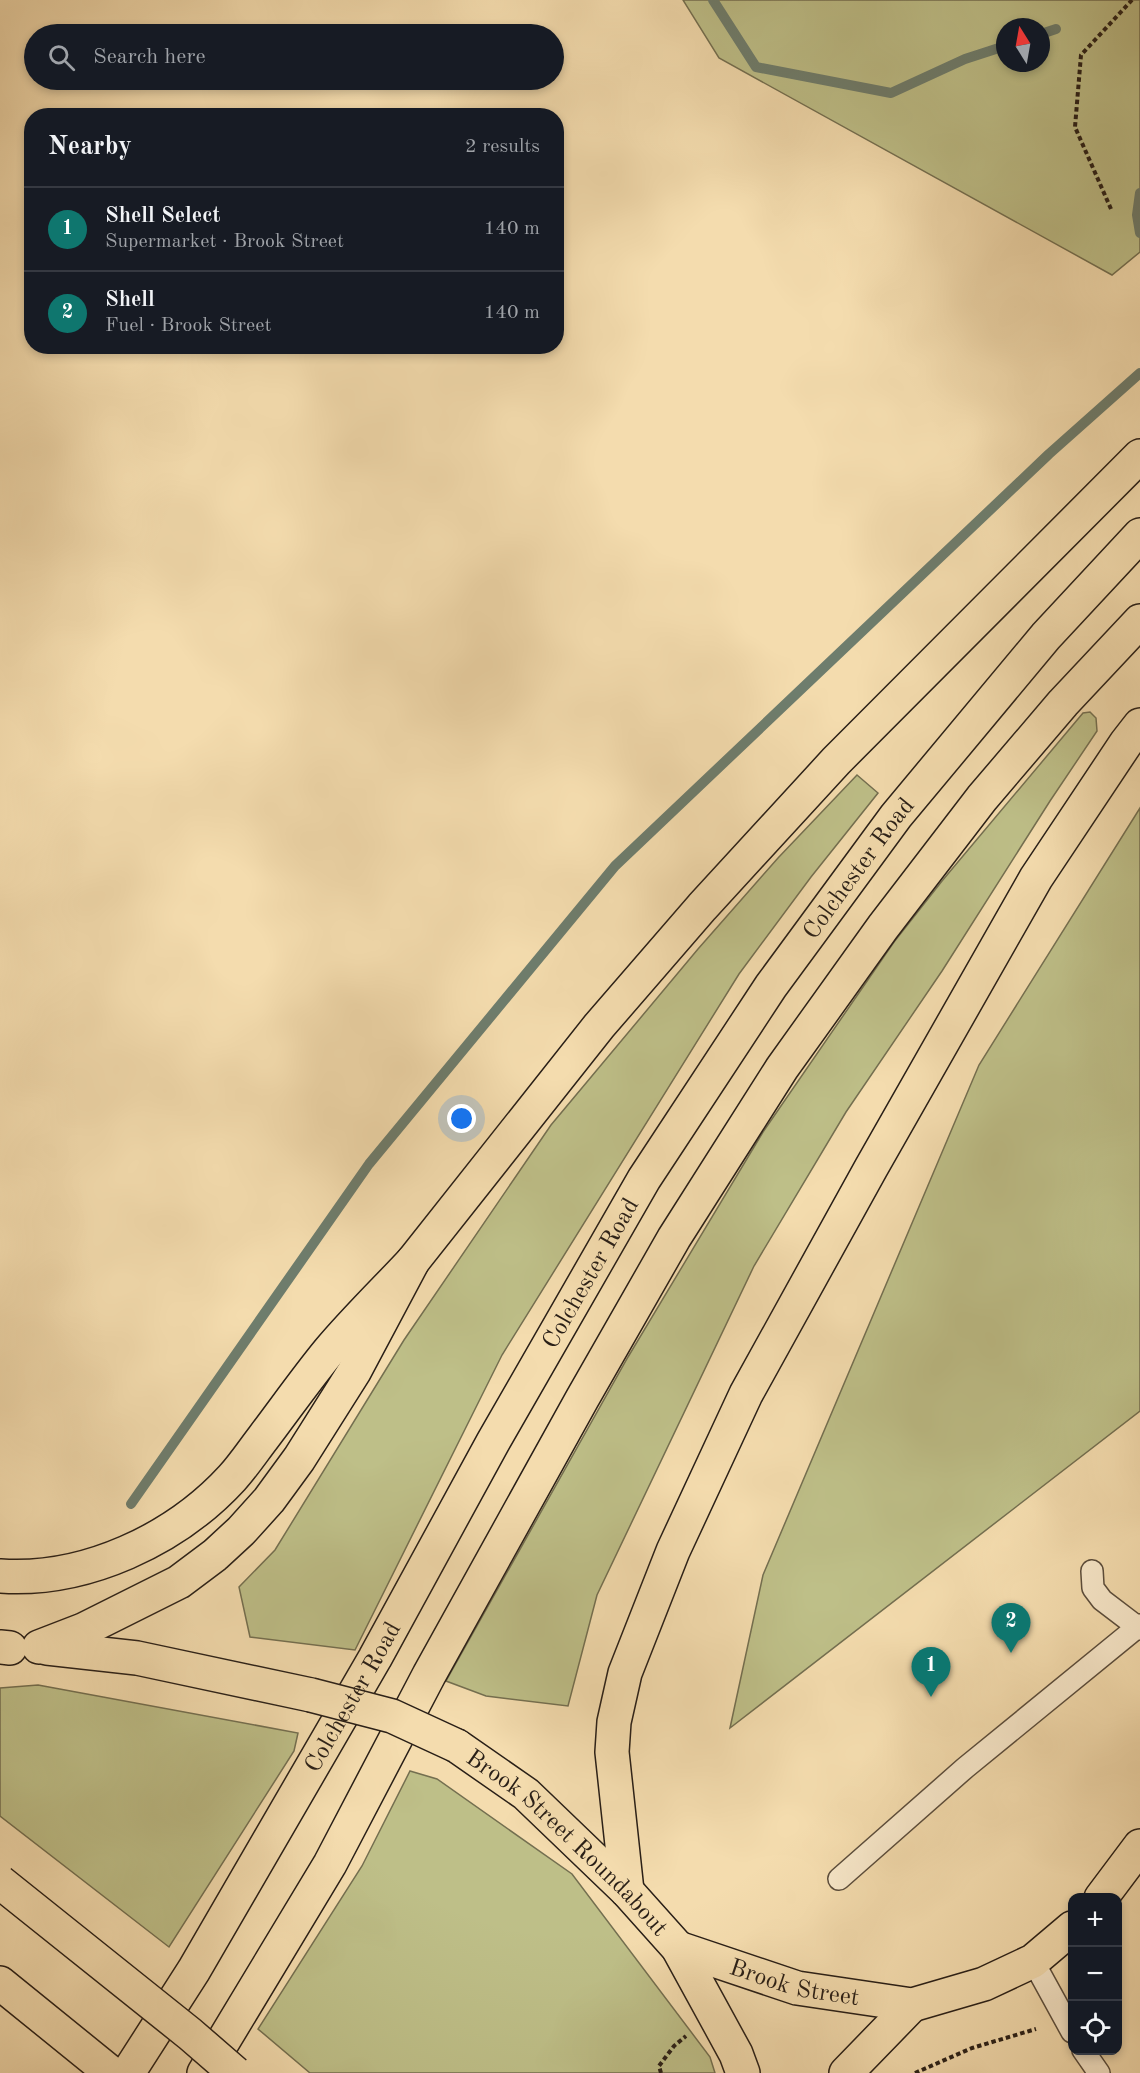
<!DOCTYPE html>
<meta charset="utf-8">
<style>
:root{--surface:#171b24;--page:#20242c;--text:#f1f3f6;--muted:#9ea1a6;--line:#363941;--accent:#0f766e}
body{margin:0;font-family:"Old Standard TT",serif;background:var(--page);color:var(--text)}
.controls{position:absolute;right:18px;bottom:18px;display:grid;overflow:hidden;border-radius:12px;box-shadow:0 3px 9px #0003}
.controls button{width:54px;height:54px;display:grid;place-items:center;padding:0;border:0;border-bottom:2px solid var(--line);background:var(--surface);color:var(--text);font:30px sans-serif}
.compass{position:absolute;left:996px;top:18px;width:54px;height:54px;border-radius:50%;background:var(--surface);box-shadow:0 3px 9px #0003;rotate:349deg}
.you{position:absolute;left:462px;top:1119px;width:21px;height:21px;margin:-15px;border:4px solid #fff;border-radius:50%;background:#1a73e8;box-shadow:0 0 0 9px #1a73e833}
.badge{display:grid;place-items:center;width:39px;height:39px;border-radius:50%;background:var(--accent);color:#fff;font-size:20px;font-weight:700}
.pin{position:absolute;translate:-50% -50px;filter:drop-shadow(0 2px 3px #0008)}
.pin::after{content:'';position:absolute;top:32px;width:21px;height:18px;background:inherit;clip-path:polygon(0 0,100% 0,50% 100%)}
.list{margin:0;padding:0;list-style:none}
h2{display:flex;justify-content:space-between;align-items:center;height:78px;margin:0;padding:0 24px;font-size:26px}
h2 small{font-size:20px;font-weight:400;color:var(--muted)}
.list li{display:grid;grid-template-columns:39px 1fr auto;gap:18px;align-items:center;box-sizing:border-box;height:84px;padding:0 24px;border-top:2px solid var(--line)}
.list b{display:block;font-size:22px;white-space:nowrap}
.list p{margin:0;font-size:20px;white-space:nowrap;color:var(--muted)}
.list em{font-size:20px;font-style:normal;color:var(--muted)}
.icon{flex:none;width:33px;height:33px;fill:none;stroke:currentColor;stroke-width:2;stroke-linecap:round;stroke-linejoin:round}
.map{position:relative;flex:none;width:1140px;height:2073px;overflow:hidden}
.search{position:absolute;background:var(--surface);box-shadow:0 3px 9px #0003;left:24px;top:24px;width:540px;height:66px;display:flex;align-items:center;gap:15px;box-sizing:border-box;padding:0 21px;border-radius:33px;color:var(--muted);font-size:22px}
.panel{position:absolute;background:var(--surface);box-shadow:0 3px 9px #0003;left:24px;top:108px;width:540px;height:246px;border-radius:24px}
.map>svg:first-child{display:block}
</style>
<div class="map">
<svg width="1140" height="2073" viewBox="0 0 1140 2073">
<rect width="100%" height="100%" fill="#f4dcae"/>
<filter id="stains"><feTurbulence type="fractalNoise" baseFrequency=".00333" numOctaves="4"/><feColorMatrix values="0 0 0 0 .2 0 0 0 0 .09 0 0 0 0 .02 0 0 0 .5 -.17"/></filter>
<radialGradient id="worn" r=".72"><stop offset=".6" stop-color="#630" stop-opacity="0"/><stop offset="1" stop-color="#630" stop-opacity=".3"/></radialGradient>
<g fill="#bebf88" stroke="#746f50" stroke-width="1.5" fill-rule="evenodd">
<path d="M683,0H1140V252L1112,275L719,58ZM1005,27H1041V63H1005Z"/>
<path d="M1090,712L1096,718L1097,731L1050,801L942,971L846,1112L754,1266L597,1595L568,1706L486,1696L446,1681L628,1357L763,1132L894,942L942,881L1083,713Z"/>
<path d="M857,775L878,793L811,877L739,974L502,1355L355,1650L250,1637L239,1587L275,1550L404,1340L551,1125L698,949L778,858Z"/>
<path d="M1140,808V1411L730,1728L763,1575L979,1065Z"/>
<path d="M38,1685L298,1733L294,1751L169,1947L0,1816V1688Z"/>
<path d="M410,1771L437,1779L572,1874L710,2057L715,2073H310L258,2029L362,1866Z"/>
</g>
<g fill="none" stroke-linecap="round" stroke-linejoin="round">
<g stroke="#6e7d6d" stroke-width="10">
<path d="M713,0L756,67L891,93L965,59L1005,46"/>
<path d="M1041,34L1056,29"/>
<path d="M1140,193L1137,215L1140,233"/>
<path d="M131,1504L369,1164L615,866L1049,454L1140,373"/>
</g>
<g stroke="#5c4e3d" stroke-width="24">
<g id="service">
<path d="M1092,1571L1093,1588L1102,1600L1140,1629"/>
<path d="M839,1879L965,1768L1140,1625"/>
<path d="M1033,1961L1072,2032"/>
<path d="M1083,2050L1099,2073"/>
</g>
</g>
<g stroke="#291f17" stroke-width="36">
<g id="primary">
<path d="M1101,1898L1140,1846"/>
<path id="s1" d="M678,1948L797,1988L912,2005L984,1984L1033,1961L1072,1928"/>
<path d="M846,2073L912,2005"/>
</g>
</g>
<g stroke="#291f17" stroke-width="36">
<g id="trunk">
<path d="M39,1647L83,1630L179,1582L215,1555L241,1531L269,1500L299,1459L354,1372L413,1261L599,1026L702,907L836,761L1140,456"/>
<path d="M47,1648L137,1658L311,1695"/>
<path id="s2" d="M457,1746L526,1794L627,1891L678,1948L736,2054L743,2073"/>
<path d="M627,1891L612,1752L614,1722L625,1673L673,1551L746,1394L871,1168L1036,878L1126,743L1140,725"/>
<path id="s3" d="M128,2073L194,1970L324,1746L375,1658L493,1442L644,1179L771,986L896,816L1046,636L1140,535"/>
<path d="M204,2073L330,1864L429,1675L582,1399L674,1238L782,1068L883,927L982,798L1063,703L1140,621"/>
</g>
</g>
<g stroke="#291f17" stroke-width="36">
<g id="motorway">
<path d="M0,1576C85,1582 175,1540 232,1478C243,1466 253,1451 263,1438C285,1409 306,1379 329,1351C355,1320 385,1291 413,1261"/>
<path d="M0,1647L10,1648"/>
<path d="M0,1983L111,2073"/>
</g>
</g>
<g stroke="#291f17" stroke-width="4" stroke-dasharray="4.5 3" stroke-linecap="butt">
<path d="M1111,209L1075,127L1081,55L1132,0"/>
<path d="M661,2073L659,2066L674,2046L686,2036"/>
<path d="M915,2073L972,2048L1036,2029"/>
</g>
<use href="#service" stroke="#f8e8ca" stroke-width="21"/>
<use href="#primary" stroke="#f4dcae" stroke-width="33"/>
<use href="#trunk" stroke="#f4dcae" stroke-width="33"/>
<use href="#motorway" stroke="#f4dcae" stroke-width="33"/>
<g stroke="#291f17" stroke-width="36" stroke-linecap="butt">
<path id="trunk-bridge" d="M311,1695L392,1716L457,1746"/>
</g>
<g stroke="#291f17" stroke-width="36" stroke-linecap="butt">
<path id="motorway-bridge" d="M0,1882L190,2034L235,2073"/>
</g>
<use href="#trunk-bridge" stroke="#f4dcae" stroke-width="33"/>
<use href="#motorway-bridge" stroke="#f4dcae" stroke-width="33"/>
</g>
<g text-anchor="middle" stroke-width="5" stroke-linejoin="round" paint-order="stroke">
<g font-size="24" fill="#291f17" stroke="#f8e8ca">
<text dy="8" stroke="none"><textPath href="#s3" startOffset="1410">Colchester Road</textPath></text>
<text dy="8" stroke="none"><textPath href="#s3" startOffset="924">Colchester Road</textPath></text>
<text dy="8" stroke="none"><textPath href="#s3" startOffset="438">Colchester Road</textPath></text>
<text dy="8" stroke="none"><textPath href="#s2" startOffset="147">Brook Street Roundabout</textPath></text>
<text dy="8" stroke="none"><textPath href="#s1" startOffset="122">Brook Street</textPath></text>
</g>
</g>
<rect width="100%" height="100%" filter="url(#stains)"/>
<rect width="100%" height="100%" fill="url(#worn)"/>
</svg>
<div class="controls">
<button>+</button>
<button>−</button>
<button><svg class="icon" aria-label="locate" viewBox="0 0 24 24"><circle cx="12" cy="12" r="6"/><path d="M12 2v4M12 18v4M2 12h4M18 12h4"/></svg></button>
</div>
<svg class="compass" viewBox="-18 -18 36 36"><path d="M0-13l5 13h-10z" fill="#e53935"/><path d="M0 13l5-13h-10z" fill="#9ea1a6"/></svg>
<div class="you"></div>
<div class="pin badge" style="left:931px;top:1697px">1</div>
<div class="pin badge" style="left:1011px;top:1653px">2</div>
<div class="search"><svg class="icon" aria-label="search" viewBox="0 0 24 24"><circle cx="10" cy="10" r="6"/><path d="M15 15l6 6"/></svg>Search here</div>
<section class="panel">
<h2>Nearby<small>2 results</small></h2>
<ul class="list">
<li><span class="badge">1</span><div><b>Shell Select</b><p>Supermarket · Brook Street</p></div><em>140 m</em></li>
<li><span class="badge">2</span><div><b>Shell</b><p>Fuel · Brook Street</p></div><em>140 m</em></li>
</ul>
</section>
</div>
